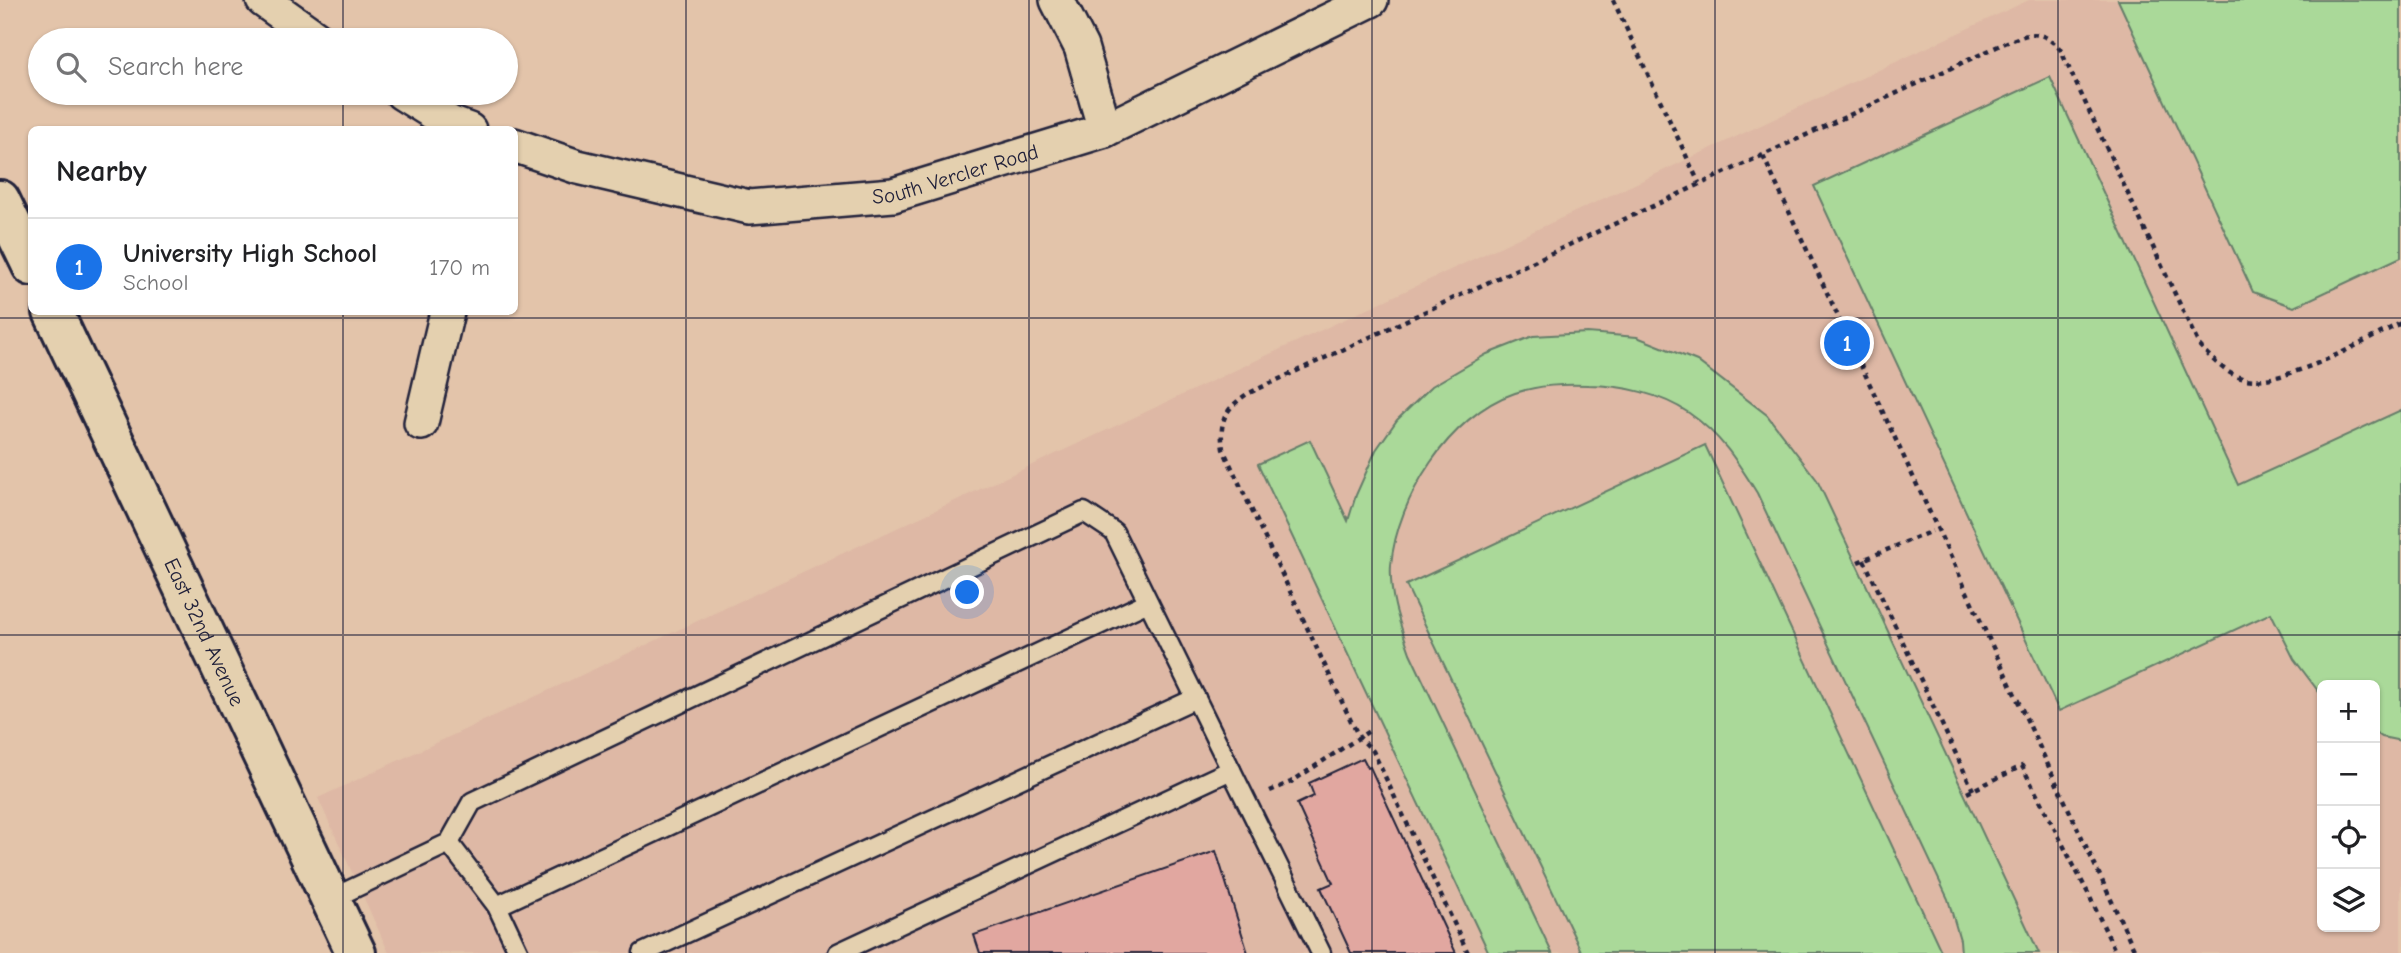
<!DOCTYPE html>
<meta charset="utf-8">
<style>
:root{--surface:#fff;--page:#f2f2f2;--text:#202124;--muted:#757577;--line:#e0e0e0;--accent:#1a73e8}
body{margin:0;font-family:"Comic Neue",sans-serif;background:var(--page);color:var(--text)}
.controls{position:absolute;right:21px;bottom:21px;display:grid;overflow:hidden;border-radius:10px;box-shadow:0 2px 5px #0004}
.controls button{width:63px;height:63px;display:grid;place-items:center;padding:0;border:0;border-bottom:2px solid var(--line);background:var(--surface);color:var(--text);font:35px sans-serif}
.you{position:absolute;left:968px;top:593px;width:24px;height:24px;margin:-18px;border:5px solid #fff;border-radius:50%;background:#1a73e8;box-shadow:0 0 0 10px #1a73e833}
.badge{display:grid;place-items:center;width:46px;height:46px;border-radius:50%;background:var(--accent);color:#fff;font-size:23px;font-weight:700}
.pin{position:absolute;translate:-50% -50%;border:4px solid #fff;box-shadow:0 2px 7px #0006}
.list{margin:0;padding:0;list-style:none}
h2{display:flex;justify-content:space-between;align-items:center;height:91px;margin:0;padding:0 28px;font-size:30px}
h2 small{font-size:23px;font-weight:400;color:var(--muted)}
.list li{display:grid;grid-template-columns:46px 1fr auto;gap:21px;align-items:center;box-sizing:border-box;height:98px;padding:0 28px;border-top:2px solid var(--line)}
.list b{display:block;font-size:26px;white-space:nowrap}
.list p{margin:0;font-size:23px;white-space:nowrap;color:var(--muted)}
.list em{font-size:23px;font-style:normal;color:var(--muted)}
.icon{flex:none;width:38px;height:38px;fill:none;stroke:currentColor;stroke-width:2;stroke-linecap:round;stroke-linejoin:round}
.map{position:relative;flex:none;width:2401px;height:953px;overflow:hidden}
.search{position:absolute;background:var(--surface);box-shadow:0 2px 5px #0004;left:28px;top:28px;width:490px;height:77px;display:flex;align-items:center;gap:18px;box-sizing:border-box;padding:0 24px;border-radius:38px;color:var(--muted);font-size:26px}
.panel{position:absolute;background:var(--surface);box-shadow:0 2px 5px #0004;left:28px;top:126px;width:490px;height:189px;border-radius:10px}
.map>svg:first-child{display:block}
</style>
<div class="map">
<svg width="2401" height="953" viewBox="0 0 2401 953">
<rect width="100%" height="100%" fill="#e3c4aa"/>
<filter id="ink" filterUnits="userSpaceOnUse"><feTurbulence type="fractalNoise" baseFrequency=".0143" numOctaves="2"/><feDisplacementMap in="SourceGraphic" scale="14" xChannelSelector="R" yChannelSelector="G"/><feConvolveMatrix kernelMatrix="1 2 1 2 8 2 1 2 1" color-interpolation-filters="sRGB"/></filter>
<g filter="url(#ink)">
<path fill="#deb8a5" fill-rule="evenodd" d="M2029,0H2401V953H389L318,798ZM2322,685H2375V927H2322Z"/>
<g fill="#aad999" stroke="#667e6a" stroke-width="2">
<path d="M2118,0H2401V257L2294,307L2253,292Z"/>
<path d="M2050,77L2238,485L2401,410V741L2382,737L2375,732V685H2322V696L2294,659L2271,613L2059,711L1814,186Z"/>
<path d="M1587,333L1637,337L1697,361L1767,415L1817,480L2039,953H1961L1960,940L1948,899L1757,493C1737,461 1721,435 1689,413C1661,394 1622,385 1588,385C1562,384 1540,385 1515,393C1449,415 1397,499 1391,565C1389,596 1400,624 1410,653L1552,953H1489L1258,464L1310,440L1348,521L1356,495L1376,450L1397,420L1432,386L1487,354L1533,336Z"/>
<path d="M1705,445L1942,953H1582L1406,585Z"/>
</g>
<g fill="#e1a7a0" stroke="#22223b" stroke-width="2">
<path d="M1363,758L1368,768L1370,767L1456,953H1351L1321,888L1333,883L1297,804L1314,796L1309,783Z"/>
<path d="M1216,851L1248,953H980L974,935Z"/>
</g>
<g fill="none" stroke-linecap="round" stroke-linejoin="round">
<g stroke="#22223b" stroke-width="23">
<g id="service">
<path d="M449,843L497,906L519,953"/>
<path d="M331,899L449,843L472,802L1084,512L1114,532L1321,953"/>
<path d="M497,906L1148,602"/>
<path d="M643,953L1196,698"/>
<path d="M838,953L1231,770"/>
</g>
</g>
<g stroke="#22223b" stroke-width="38">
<g id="minor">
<path d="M263,0L319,40"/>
<path d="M1057,0L1081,47L1105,130"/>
<path d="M402,93L450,123L469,130"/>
<path id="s1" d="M514,145L578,167L749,207L893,195L1105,130L1371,0"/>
<path d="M421,423L447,312"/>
</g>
</g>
<g stroke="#22223b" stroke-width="44">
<g id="secondary">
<path d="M0,200L32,266"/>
<path id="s2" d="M53,312L356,953"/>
</g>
</g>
<g stroke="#22223b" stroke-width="4.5" stroke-dasharray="5 5" stroke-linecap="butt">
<path d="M1613,0L1699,183"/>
<path d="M1763,156L2136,953"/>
<path d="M1864,560L1973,790"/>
<path d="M1858,562L1932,531"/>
<path d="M1270,791L1291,782L1369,731"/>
<path d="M1967,793L2022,766L2088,893L2116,953"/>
<path d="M1468,953L1373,751L1359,737L1351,721L1223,449C1219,421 1224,410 1247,394L2005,43C2030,33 2040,28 2060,49L2199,345C2211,358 2227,376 2246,379C2285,386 2364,341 2401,323"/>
</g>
<use href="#service" stroke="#e4d0af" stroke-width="18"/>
<use href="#minor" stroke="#e4d0af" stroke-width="33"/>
<use href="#secondary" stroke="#e4d0af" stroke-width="38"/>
</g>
</g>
<path fill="none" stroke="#22223b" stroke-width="2" stroke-opacity="0.55" d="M343,0V40M686,0V953M1029,0V953M1372,0V953M1715,0V953M2058,0V953M343,93V130M343,312V953M0,318H2401M0,635H2401"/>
<g text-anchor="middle" stroke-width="5" stroke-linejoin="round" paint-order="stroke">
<g font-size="21" fill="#22223b" stroke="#e4d0af">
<text dy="7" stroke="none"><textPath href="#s1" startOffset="453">South Vercler Road</textPath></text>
<text dy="7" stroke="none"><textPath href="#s2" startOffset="354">East 32nd Avenue</textPath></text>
</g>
</g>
</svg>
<div class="controls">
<button>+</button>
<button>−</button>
<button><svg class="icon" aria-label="locate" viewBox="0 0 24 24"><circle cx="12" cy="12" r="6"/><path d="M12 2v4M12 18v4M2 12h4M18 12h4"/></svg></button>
<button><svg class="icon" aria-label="layers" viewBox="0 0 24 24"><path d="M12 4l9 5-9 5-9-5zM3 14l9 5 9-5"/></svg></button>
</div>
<div class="you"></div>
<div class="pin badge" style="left:1847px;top:343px">1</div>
<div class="search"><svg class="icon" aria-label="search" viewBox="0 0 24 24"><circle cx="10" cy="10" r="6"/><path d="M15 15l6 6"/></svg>Search here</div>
<section class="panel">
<h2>Nearby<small></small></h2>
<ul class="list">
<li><span class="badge">1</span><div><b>University High School</b><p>School</p></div><em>170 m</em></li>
</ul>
</section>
</div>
